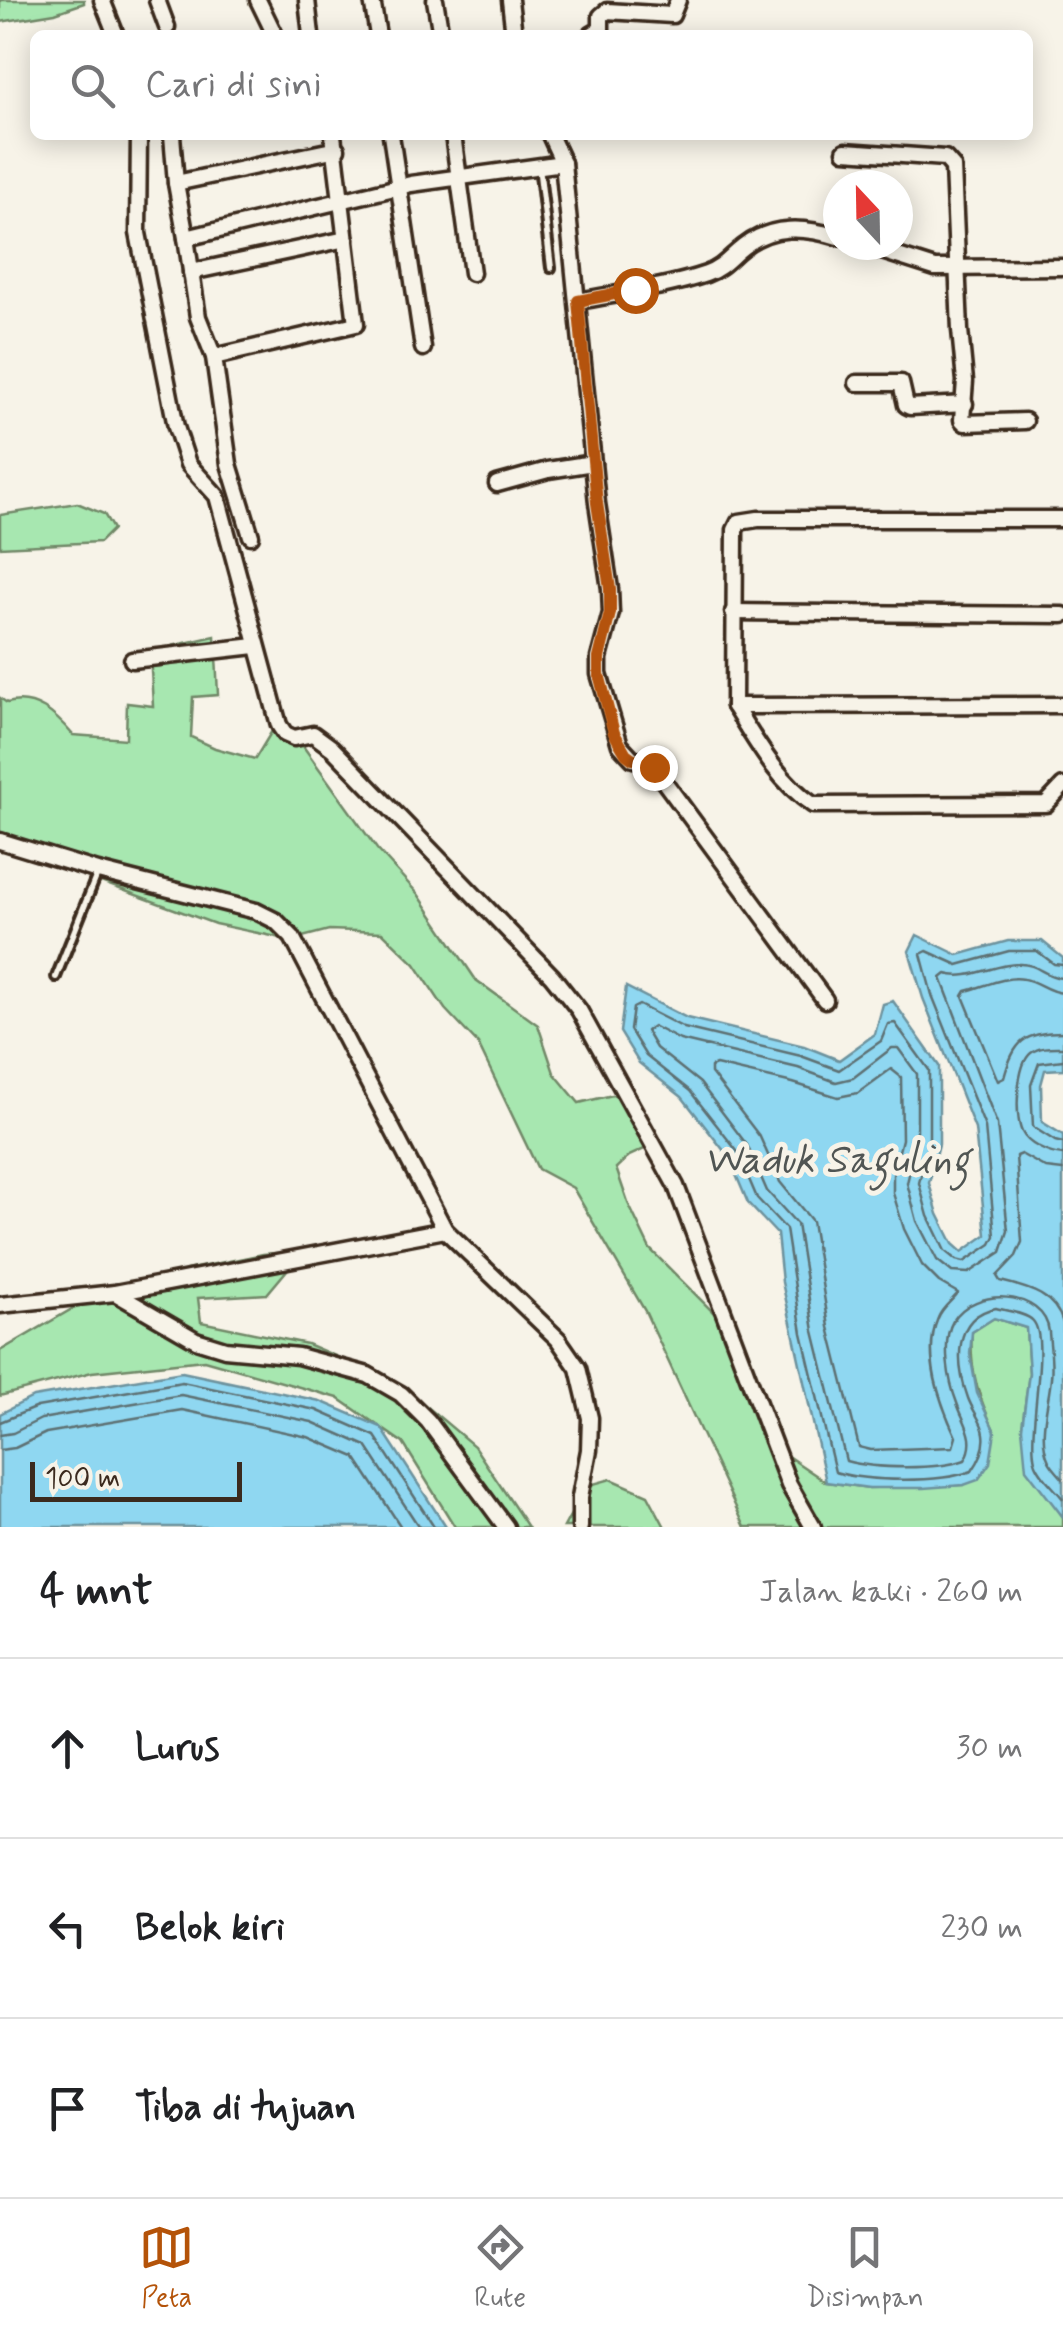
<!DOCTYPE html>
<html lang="id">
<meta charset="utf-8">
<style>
:root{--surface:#fff;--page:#f6f6f6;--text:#202124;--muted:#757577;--line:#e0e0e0;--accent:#b45309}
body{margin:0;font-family:Mynerve,sans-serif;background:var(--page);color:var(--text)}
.compass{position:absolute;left:823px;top:170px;width:90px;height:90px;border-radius:50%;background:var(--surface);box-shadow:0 5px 25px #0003;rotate:338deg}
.scale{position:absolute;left:30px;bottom:25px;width:212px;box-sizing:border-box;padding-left:10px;border:5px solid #3b2a1e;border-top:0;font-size:28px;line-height:35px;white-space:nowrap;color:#3b2a1e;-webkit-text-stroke:8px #f7f3e8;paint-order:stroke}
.stop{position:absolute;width:30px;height:30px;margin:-22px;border:8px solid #b45309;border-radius:50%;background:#fff}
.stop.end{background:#b45309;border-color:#fff;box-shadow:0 2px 10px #0008}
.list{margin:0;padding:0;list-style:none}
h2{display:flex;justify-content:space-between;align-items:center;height:130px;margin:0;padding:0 40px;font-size:42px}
h2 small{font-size:32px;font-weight:400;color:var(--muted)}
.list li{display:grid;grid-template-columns:65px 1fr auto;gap:30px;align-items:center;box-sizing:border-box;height:180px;padding:0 40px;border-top:2px solid var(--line)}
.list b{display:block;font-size:38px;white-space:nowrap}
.list em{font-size:32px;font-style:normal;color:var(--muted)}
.icon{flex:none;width:55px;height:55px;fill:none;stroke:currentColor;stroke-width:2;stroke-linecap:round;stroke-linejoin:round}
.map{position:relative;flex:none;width:1063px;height:1527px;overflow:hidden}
.search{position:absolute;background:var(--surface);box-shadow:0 5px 25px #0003;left:30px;right:30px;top:30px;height:110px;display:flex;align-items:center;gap:25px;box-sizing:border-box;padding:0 35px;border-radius:15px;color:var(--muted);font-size:38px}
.sheet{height:670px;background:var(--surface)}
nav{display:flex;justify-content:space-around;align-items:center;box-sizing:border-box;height:140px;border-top:2px solid var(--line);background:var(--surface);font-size:28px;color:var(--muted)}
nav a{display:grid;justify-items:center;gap:5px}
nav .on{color:var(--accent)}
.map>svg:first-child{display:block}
</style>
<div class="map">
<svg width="1063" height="1527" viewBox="0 0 1063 1527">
<rect width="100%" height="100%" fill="#f7f3e8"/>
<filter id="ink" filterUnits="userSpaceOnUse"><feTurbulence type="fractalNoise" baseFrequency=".01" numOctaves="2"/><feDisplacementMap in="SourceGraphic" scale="20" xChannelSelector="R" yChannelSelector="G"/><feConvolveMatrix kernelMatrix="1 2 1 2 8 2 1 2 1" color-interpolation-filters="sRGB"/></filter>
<g filter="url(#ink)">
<g fill="#a7e7b0" stroke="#718867" stroke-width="2.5">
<path d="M0,0H84V3L55,13L0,22Z"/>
<path d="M77,503L104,514L113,529L100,542L0,547V515Z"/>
<path d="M215,636L218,695L193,697L191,737L215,748L255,759L272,731L295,735L377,849L418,894L476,980L538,1025L554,1073L579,1103L621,1093L649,1147L629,1156L616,1168L628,1203L650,1249L723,1322L777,1449L826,1482L869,1488L964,1485L995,1432C979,1398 969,1370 972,1332L994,1318L1026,1328L1029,1373L1022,1428L1054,1503L1063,1517V1527H745L645,1311L573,1188L538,1169L478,1044L445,1009L415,964L382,932L329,930L291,940L215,924L0,845V698L7,703C35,695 56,715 73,735L126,739L127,703L153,706L150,651Z"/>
<path d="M303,1251L267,1294L198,1298L201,1322L307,1344L399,1383L474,1446L528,1527H455L403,1443L338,1398L204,1360L92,1372L0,1396V1351L84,1302L143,1294L186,1270L263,1254Z"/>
<path d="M611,1479L648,1495L665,1527H564L586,1486Z"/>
</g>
<g fill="#8fd7f1" stroke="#6d929d" stroke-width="2.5">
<path d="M917,935L958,955L1008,941H1042L1063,958V1069L1045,1070L1041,1085L1042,1122L1063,1135V1517L1026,1469L1022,1428L1029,1373L1026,1328L994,1318L972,1332L970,1354L977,1393L995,1432L990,1463L978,1480L964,1485L923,1488H869L826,1482L782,1282L777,1234L748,1203L728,1156L682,1097L639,1063L620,1032L626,987L687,1018L804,1046L839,1060L875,1034L883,1004L893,1001L939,1066V1144L929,1183L938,1214L953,1244L962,1252L986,1235L975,1129L923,998L909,951Z"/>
<path d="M182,1372L320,1401L381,1427L446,1527H0V1414L33,1397Z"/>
</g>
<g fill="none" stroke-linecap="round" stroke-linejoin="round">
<g stroke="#5d6f72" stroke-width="2.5">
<path d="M1063,965L1054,964L1037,951H1009L958,965L927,951L921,954L932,995L985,1127L995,1236L991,1244L964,1262L956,1260L945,1251L928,1216L919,1183L929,1142V1070L895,1023L888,1024L881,1041L839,1070L801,1056L684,1028L639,1005L633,1008L630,1030L646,1056L690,1091L737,1151L757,1198L786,1229L802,1333L835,1472C868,1482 940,1483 972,1471C979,1461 986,1447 984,1434C983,1422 972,1410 968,1398C956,1365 952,1316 996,1308C1006,1311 1026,1313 1033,1321C1050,1340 1027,1430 1035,1461C1039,1475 1055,1488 1063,1499"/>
<path d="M1063,978C1043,977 1039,963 1018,964C993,964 970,981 946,974L941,978L997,1124L1008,1231L1001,1252L969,1273L952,1272L937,1260L917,1221L907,1183L917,1141V1074L898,1048H892L853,1078L836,1082L798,1068L680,1040L653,1026L646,1031L656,1048L700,1083L747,1145L767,1191L797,1224L814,1331L846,1461C875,1469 936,1470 965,1460C978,1439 964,1424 957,1403C949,1383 941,1341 953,1321C973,1286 1045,1290 1049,1332C1050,1347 1053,1363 1051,1378C1049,1403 1037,1437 1049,1461C1052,1467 1059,1474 1063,1479"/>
<path d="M1063,993C1047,992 1038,981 1024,979C1006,975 983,987 966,991L963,996L998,1081L1004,1078C1014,1041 1024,1032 1063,1032"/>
<path d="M1063,1047C1052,1047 1040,1046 1031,1053C1017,1064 1014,1116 1022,1132C1028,1145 1049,1154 1063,1155"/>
<path d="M1063,1060L1039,1063L1031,1085L1033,1127L1055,1141L1063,1143"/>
<path d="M716,1065L793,1083L838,1097L858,1093L891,1069L901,1077L902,1139L893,1175V1193L904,1229L922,1265L939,1282L958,1293C952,1301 942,1307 938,1318C922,1355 940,1403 956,1437L953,1447L871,1450L859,1447L829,1327L812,1221L780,1182L760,1137L711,1073V1067Z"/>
<path d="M1063,1170L1046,1168L1021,1154L1016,1156L1022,1242L1016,1256L997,1276L1000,1281C1027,1288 1054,1293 1063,1323"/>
<path d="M0,1422L37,1407L182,1382L316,1410L375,1436L434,1527"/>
<path d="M0,1435L13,1433L41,1419L181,1395L312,1422L366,1446L419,1527"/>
<path d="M0,1450L15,1448L46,1433L182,1410L308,1437L355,1457L401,1527"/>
</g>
<g stroke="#3b2a1e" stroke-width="14">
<g id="lane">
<path d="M539,166L551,268"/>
<path d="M56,977L98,872"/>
</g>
</g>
<g stroke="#3b2a1e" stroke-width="21">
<g id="street">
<path d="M102,0L116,35"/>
<path d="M157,0L167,27"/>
<path d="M258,0L275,35"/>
<path d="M307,0L311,35"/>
<path d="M372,0L378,35"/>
<path d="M435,0L441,35"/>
<path d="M510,0L514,35"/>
<path d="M591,35L601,29V16L607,11L672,15L678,0"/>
<path d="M139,135L138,233L176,427L188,464L217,496L279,725L285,734L294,738L313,734L332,748L552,976L579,1010L676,1186L789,1485L813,1527"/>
<path d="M172,135L176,183"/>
<path d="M391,135L423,348"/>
<path d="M453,135L472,273"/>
<path d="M550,135L563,163L597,503L610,589L611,613L599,658V674L620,745L633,759L649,761L825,1000"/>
<path d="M845,151L945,158L953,167L960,330L965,381L962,420L965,423L1025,421"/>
<path d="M186,238L176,183L337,149"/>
<path d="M863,245L935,268L1063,267"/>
<path d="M191,272L346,239"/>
<path d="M578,301C620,293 665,288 706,274C723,268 730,257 743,247C772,224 805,227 838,237"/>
<path d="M214,357L356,324L333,135"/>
<path d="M857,383H901L906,405L910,407L965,404"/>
<path d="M497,484L548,470L593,463"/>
<path d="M251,536L229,464L214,357L198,317L186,238L411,184L563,163"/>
<path d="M733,612L1063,615"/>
<path d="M132,660L255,646"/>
<path d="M734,706L735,530L739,522L758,519H1063"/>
<path d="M734,706C757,743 777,780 813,805L1046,804L1063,786"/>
<path d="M734,706L1063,705"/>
<path d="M0,841L98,871L256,911L276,921L292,937L445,1230L558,1339L578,1368L590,1418L589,1450L580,1497V1527"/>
<path d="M115,1293L445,1230"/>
<path d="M0,1305L115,1293L196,1340L225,1349L298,1356L368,1375L401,1394L428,1421L506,1527"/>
</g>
</g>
<use href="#lane" stroke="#f7f3e8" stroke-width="6"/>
<use href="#street" stroke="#f7f3e8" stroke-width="14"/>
</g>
</g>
<g fill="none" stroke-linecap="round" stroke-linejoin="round" filter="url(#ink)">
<path stroke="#b45309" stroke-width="12" d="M635,290L578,301L597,503L610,589V613L599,658V674L614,733L626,754L633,759L649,760L654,767"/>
</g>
<g text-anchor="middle" stroke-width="10" stroke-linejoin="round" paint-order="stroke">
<g font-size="40" font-style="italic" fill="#505553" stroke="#f7f3e8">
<text x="837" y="1172">Waduk Saguling</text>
</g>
</g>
</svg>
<svg class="compass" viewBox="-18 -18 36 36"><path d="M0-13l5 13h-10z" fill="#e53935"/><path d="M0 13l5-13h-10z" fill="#757577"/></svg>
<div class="scale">100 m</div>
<div class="stop" style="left:635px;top:290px"></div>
<div class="stop end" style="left:654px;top:767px"></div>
<div class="search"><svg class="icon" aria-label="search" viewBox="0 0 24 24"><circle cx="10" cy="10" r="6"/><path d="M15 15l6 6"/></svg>Cari di sini</div>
</div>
<section class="sheet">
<h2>4 mnt<small>Jalan kaki · 260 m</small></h2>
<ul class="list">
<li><svg class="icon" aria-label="ahead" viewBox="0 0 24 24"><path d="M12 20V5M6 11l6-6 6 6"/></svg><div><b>Lurus</b></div><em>30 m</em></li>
<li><svg class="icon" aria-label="left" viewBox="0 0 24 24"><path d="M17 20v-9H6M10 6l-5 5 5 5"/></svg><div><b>Belok kiri</b></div><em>230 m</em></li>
<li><svg class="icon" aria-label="arrive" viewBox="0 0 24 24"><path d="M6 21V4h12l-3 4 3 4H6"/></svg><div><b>Tiba di tujuan</b></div></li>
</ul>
</section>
<nav>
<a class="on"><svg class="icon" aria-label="map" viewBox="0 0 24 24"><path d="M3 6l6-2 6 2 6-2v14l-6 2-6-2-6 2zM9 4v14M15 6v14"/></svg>Peta</a>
<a><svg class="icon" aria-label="directions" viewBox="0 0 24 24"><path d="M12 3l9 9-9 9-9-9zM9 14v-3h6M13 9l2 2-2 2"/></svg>Rute</a>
<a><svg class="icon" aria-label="saved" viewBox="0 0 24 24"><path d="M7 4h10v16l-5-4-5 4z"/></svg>Disimpan</a>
</nav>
